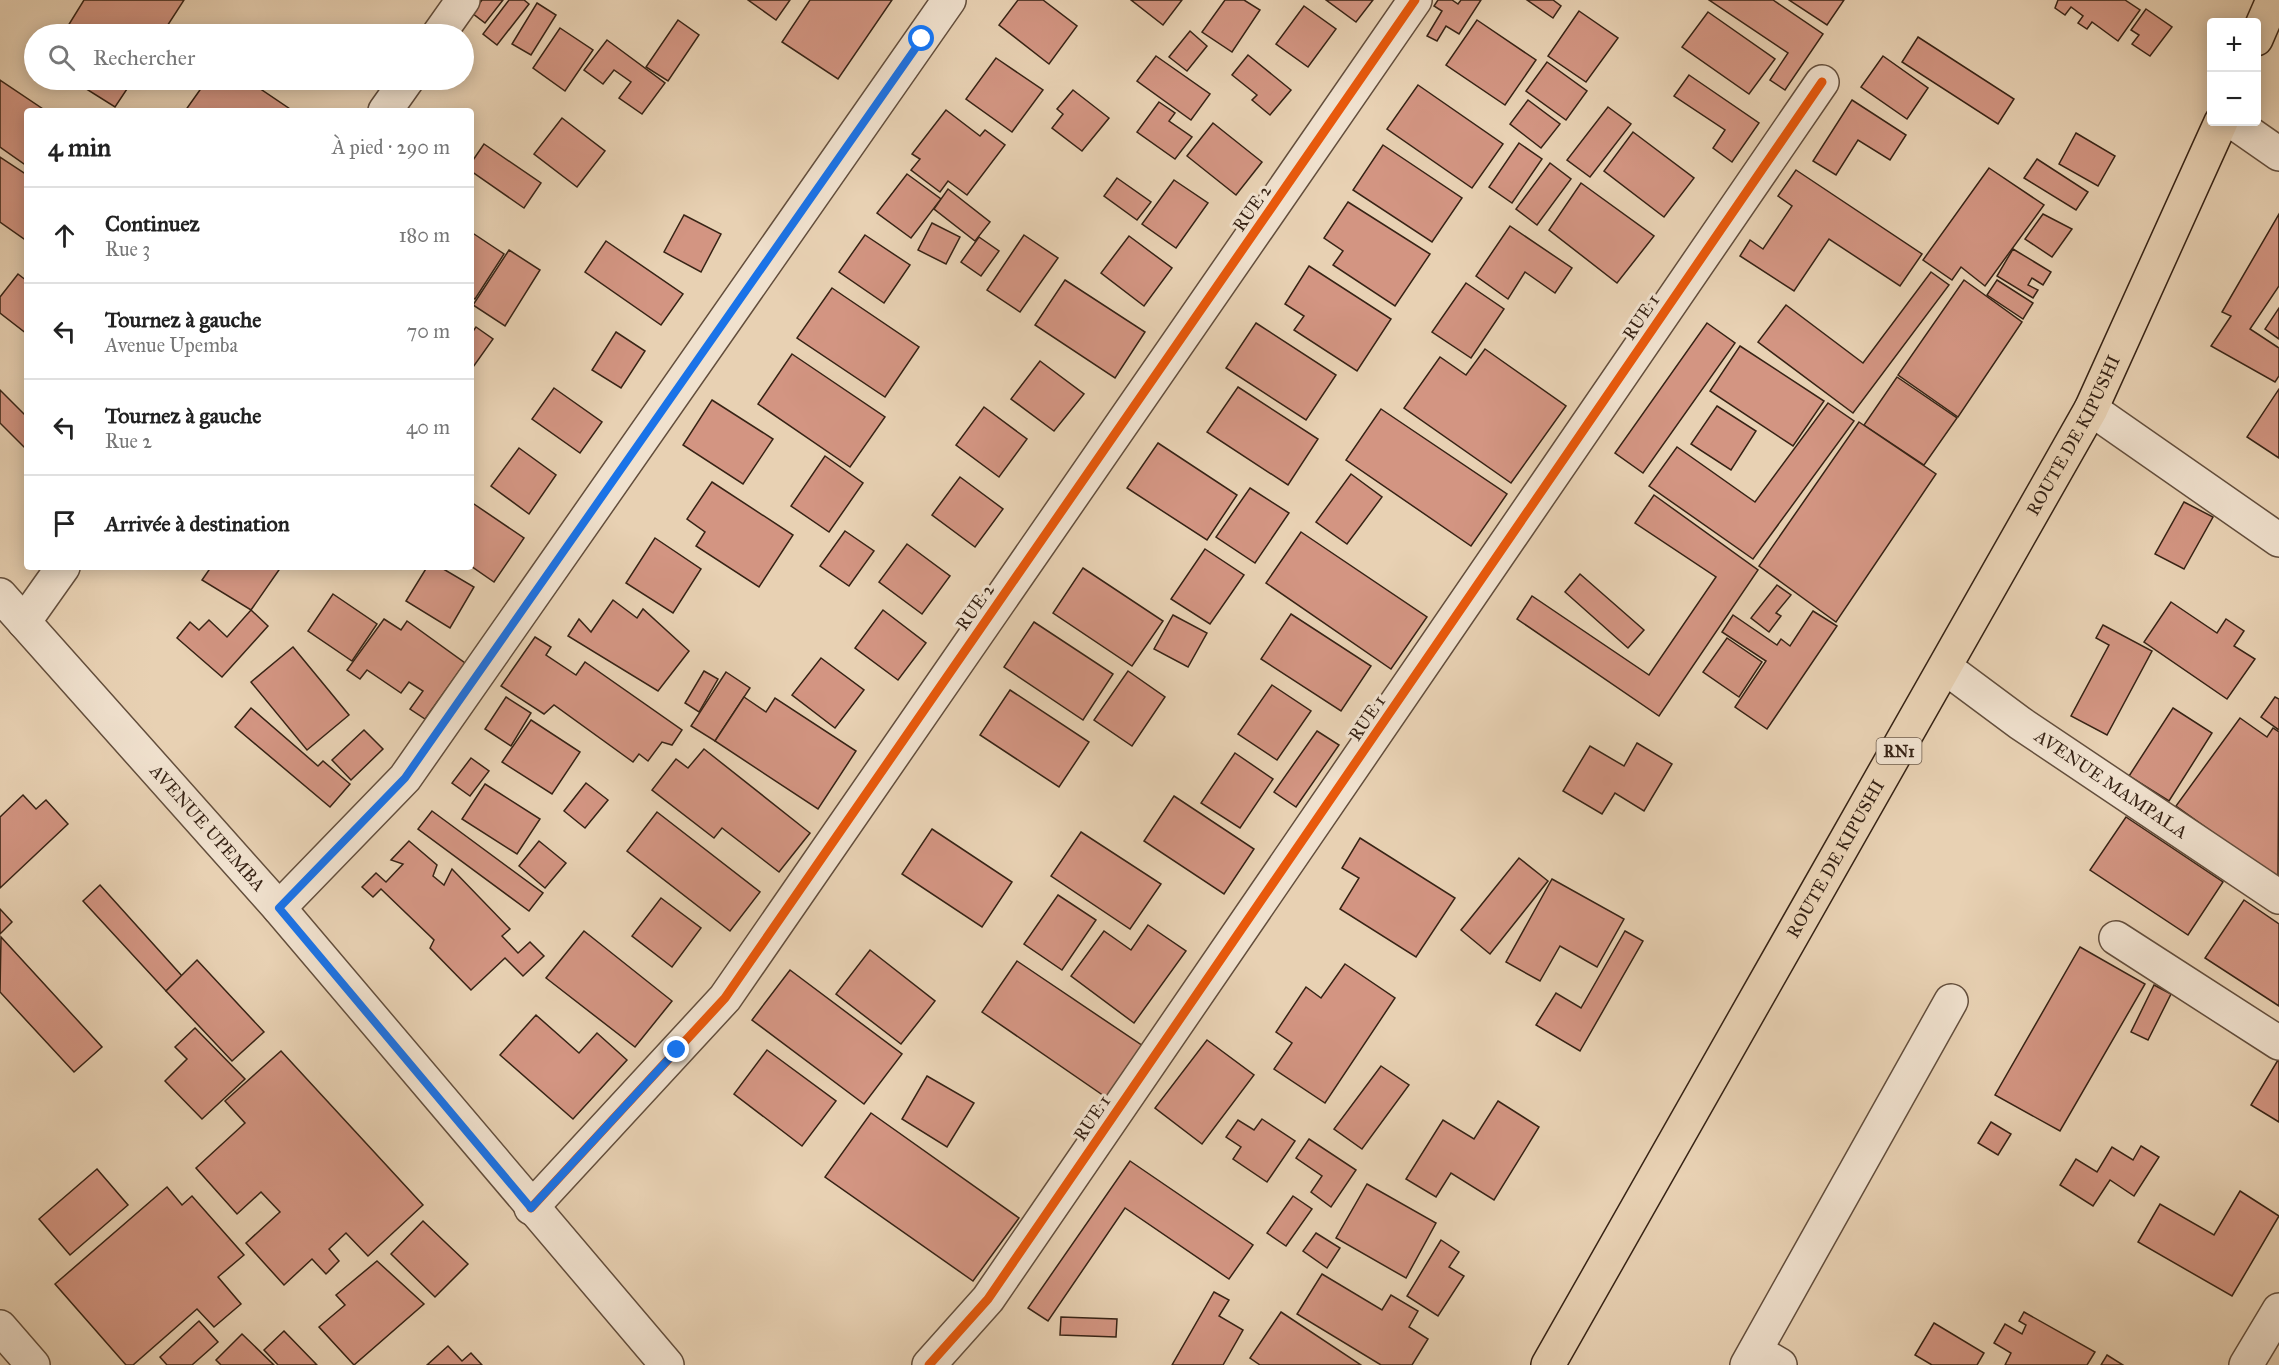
<!DOCTYPE html>
<html lang="fr">
<meta charset="utf-8">
<style>
:root{--surface:#fff;--page:#f2f2f2;--text:#222;--muted:#767676;--line:#e0e0e0}
body{margin:0;font-family:"IM FELL Great Primer",serif;background:var(--page);color:var(--text)}
.controls{position:absolute;right:18px;top:18px;display:grid;overflow:hidden;border-radius:6px;box-shadow:0 3px 15px #0003}
.controls button{width:54px;height:54px;display:grid;place-items:center;padding:0;border:0;border-bottom:2px solid var(--line);background:var(--surface);color:var(--text);font:30px sans-serif}
.stop{position:absolute;width:18px;height:18px;margin:-14px;border:4px solid #1a73e8;border-radius:50%;background:#fff}
.stop.end{background:#1a73e8;border-color:#fff;box-shadow:0 2px 6px #0008}
.list{margin:0;padding:0;list-style:none}
h2{display:flex;justify-content:space-between;align-items:center;height:78px;margin:0;padding:0 24px;font-size:26px}
h2 small{font-size:20px;font-weight:400;color:var(--muted)}
.list li{display:grid;grid-template-columns:39px 1fr auto;gap:18px;align-items:center;box-sizing:border-box;height:96px;padding:0 24px;border-top:2px solid var(--line)}
.list b{display:block;font-size:22px;white-space:nowrap}
.list p{margin:0;font-size:20px;white-space:nowrap;color:var(--muted)}
.list em{font-size:20px;font-style:normal;color:var(--muted)}
.icon{flex:none;width:33px;height:33px;fill:none;stroke:currentColor;stroke-width:2;stroke-linecap:round;stroke-linejoin:round}
.map{position:relative;flex:none;width:2279px;height:1365px;overflow:hidden}
.search{position:absolute;background:var(--surface);box-shadow:0 3px 15px #0003;left:24px;top:24px;width:450px;height:66px;display:flex;align-items:center;gap:15px;box-sizing:border-box;padding:0 21px;border-radius:33px;color:var(--muted);font-size:22px}
.panel{position:absolute;background:var(--surface);box-shadow:0 3px 15px #0003;left:24px;top:108px;width:450px;height:462px;border-radius:6px}
.map>svg:first-child{display:block}
</style>
<div class="map">
<svg width="2279" height="1365" viewBox="0 0 2279 1365">
<rect width="100%" height="100%" fill="#e8d1b3"/>
<filter id="stains"><feTurbulence type="fractalNoise" baseFrequency=".00333" numOctaves="4"/><feColorMatrix values="0 0 0 0 .2 0 0 0 0 .09 0 0 0 0 .02 0 0 0 .5 -.17"/></filter>
<radialGradient id="worn" r=".72"><stop offset=".6" stop-color="#630" stop-opacity="0"/><stop offset="1" stop-color="#630" stop-opacity=".3"/></radialGradient>
<g fill="#d39582" stroke="#372315" stroke-width="1.5">
<path d="M84,0H184L162,34H63Z"/>
<path d="M482,0H503L485,23L472,13Z"/>
<path d="M509,0H524L529,4L497,45L483,34Z"/>
<path d="M748,0H790L776,20Z"/>
<path d="M810,0H892L838,79L782,42Z"/>
<path d="M1018,0H1043L1077,26L1049,64L999,25Z"/>
<path d="M1131,0H1182L1163,25Z"/>
<path d="M1225,0H1244L1260,10L1232,52L1202,32Z"/>
<path d="M1326,0H1373L1356,22Z"/>
<path d="M1438,0H1452L1458,4L1461,0H1481L1459,34L1446,26L1437,41L1427,36L1442,11L1434,6Z"/>
<path d="M1527,0H1553L1561,6L1553,18Z"/>
<path d="M1709,0H1773L1823,34L1785,90L1770,80L1788,53Z"/>
<path d="M1789,0H1844L1827,25Z"/>
<path d="M2058,0H2125L2140,10L2118,41L2092,22L2087,29L2078,23L2083,16L2071,7L2065,15L2055,8Z"/>
<path d="M537,3L556,15L531,55L512,44Z"/>
<path d="M1304,6L1336,29L1308,67L1276,44Z"/>
<path d="M2146,9L2172,27L2150,56L2132,44L2139,35L2131,30Z"/>
<path d="M1579,11L1618,38L1586,82L1548,56Z"/>
<path d="M1708,12L1775,59L1749,94L1682,47Z"/>
<path d="M678,20L699,35L668,81L646,67Z"/>
<path d="M1477,20L1536,60L1505,105L1446,65Z"/>
<path d="M560,28L593,50L565,91L533,68Z"/>
<path d="M1190,31L1207,46L1187,71L1169,57Z"/>
<path d="M1918,37L2014,99L1998,124L1902,62Z"/>
<path d="M607,40L665,83L642,114L619,98L631,82L614,70L603,84L584,70Z"/>
<path d="M1248,55L1291,90L1270,115L1252,100L1257,95L1232,75Z"/>
<path d="M1156,56L1210,94L1191,120L1137,81Z"/>
<path d="M1883,56L1928,88L1907,119L1861,87Z"/>
<path d="M996,58L1043,90L1012,132L966,99Z"/>
<path d="M1547,62L1587,91L1566,120L1526,91Z"/>
<path d="M1689,75L1759,123L1732,162L1713,148L1725,130L1674,96Z"/>
<path d="M0,80L46,111H27V166L0,147Z"/>
<path d="M72,80H133L115,107Z"/>
<path d="M207,80H247L293,111H185Z"/>
<path d="M1418,85L1503,144L1472,188L1387,129Z"/>
<path d="M1073,90L1109,118L1082,151L1052,128L1063,114L1057,109Z"/>
<path d="M1528,100L1560,124L1541,148L1510,124Z"/>
<path d="M1852,100L1906,135L1890,160L1858,140L1836,175L1813,161Z"/>
<path d="M1159,102L1175,113L1169,121L1192,137L1175,159L1137,132Z"/>
<path d="M1608,107L1631,124L1590,177L1567,160Z"/>
<path d="M946,110L980,136L985,130L1005,145L967,195L948,181L940,192L911,170L920,159L912,154Z"/>
<path d="M562,118L605,151L577,187L534,154Z"/>
<path d="M1213,123L1262,162L1236,195L1187,156Z"/>
<path d="M1633,132L1694,178L1664,217L1604,171Z"/>
<path d="M2076,133L2115,156L2098,186L2059,164Z"/>
<path d="M1519,143L1542,159L1512,203L1489,187Z"/>
<path d="M484,144L541,183L524,208L471,171V163Z"/>
<path d="M1383,145L1462,198L1432,242L1353,190Z"/>
<path d="M0,157L27,175V241L0,222Z"/>
<path d="M2037,159L2088,192L2076,210L2024,178Z"/>
<path d="M1550,163L1571,179L1537,225L1516,209Z"/>
<path d="M1989,168L2044,205L1985,286L1961,267L1952,280L1923,260Z"/>
<path d="M1796,170L1922,254L1900,286L1829,239L1794,291L1740,256L1750,240L1763,249L1792,206L1778,196Z"/>
<path d="M907,174L941,199L911,238L877,213Z"/>
<path d="M1117,178L1151,202L1137,220L1104,196Z"/>
<path d="M1174,180L1208,203L1176,248L1142,224Z"/>
<path d="M1581,183L1654,236L1617,283L1549,230Z"/>
<path d="M948,189L990,222L975,241L934,209Z"/>
<path d="M1348,202L1430,254L1395,306L1333,265L1343,251L1324,238Z"/>
<path d="M2043,214L2072,229L2052,257L2025,239Z"/>
<path d="M2279,214V286L2250,329L2279,348V376L2275,382L2211,346L2231,316L2222,312Z"/>
<path d="M684,215L721,234L701,272L664,252Z"/>
<path d="M932,223L960,237L946,264L918,250Z"/>
<path d="M1510,226L1572,268L1555,293L1525,272L1508,299L1476,276Z"/>
<path d="M471,232L504,254L475,299L471,297Z"/>
<path d="M865,235L910,265L884,303L839,272Z"/>
<path d="M1024,235L1058,258L1020,312L987,290Z"/>
<path d="M1129,236L1172,268L1144,306L1101,273Z"/>
<path d="M979,237L999,251L981,276L961,262Z"/>
<path d="M606,241L683,294L661,325L585,272Z"/>
<path d="M2013,249L2051,272L2043,285L2032,278L2028,285L2038,290L2033,298L1997,276Z"/>
<path d="M509,250L540,270L505,326L473,305Z"/>
<path d="M1309,266L1391,319L1357,371L1294,330L1304,316L1285,304Z"/>
<path d="M1931,272L1949,285L1853,413L1758,342L1786,305L1863,363Z"/>
<path d="M18,274L27,281V334L0,313V297Z"/>
<path d="M1065,280L1145,332L1115,378L1035,325Z"/>
<path d="M1964,280L2022,322L1958,417L1898,375Z"/>
<path d="M1997,280L2033,303L2023,319L1987,295Z"/>
<path d="M1466,283L1504,309L1471,358L1432,332Z"/>
<path d="M832,288L919,347L885,397L797,338Z"/>
<path d="M2279,308V339L2265,329Z"/>
<path d="M1256,323L1336,375L1306,420L1226,368Z"/>
<path d="M1707,323L1735,343L1643,473L1615,453Z"/>
<path d="M476,327L493,339L471,370V334Z"/>
<path d="M616,332L645,351L621,388L592,370Z"/>
<path d="M1740,346L1824,401L1793,446L1710,391Z"/>
<path d="M1485,349L1566,406L1511,483L1404,408L1440,357L1466,375Z"/>
<path d="M792,354L885,417L850,467L758,404Z"/>
<path d="M1040,361L1084,394L1054,431L1011,399Z"/>
<path d="M1897,377L1957,418L1924,465L1864,425Z"/>
<path d="M1238,387L1318,439L1288,485L1207,432Z"/>
<path d="M554,388L602,422L580,453L532,419Z"/>
<path d="M2279,389V458L2247,437Z"/>
<path d="M0,390L27,417V450L0,423Z"/>
<path d="M712,400L773,439L743,484L683,445Z"/>
<path d="M1828,403L1854,421L1753,559L1649,486L1677,447L1755,502Z"/>
<path d="M1717,406L1756,431L1731,470L1691,444Z"/>
<path d="M984,407L1027,439L999,477L956,445Z"/>
<path d="M1381,409L1507,494L1471,546L1346,460Z"/>
<path d="M1859,422L1936,474L1836,622L1759,566Z"/>
<path d="M1158,443L1237,495L1207,540L1127,488Z"/>
<path d="M519,448L556,475L529,514L491,486Z"/>
<path d="M825,456L863,483L829,532L791,506Z"/>
<path d="M1351,474L1382,497L1347,544L1316,522Z"/>
<path d="M960,477L1003,509L975,547L932,515Z"/>
<path d="M712,482L793,535L759,587L696,546L705,532L687,519Z"/>
<path d="M1250,488L1289,513L1255,563L1216,537Z"/>
<path d="M1654,495L1758,570L1659,716L1517,619L1532,596L1649,675L1716,577L1635,523Z"/>
<path d="M471,502L524,538L494,582L471,566Z"/>
<path d="M2184,502L2213,517L2184,569L2155,554Z"/>
<path d="M845,531L874,551L849,586L820,566Z"/>
<path d="M1301,532L1427,617L1391,669L1266,583Z"/>
<path d="M655,538L701,569L673,613L626,583Z"/>
<path d="M907,544L950,576L922,614L879,582Z"/>
<path d="M1205,549L1244,575L1210,624L1171,599Z"/>
<path d="M211,567H281L251,610L202,580Z"/>
<path d="M427,567H440L474,587L450,628L406,601Z"/>
<path d="M1083,568L1163,621L1132,666L1053,613Z"/>
<path d="M1580,574L1644,630L1628,648L1565,592Z"/>
<path d="M1777,585L1791,595L1776,613L1781,616L1769,632L1751,618Z"/>
<path d="M333,594L377,624L352,661L308,631Z"/>
<path d="M613,600L637,618L643,609L689,651L658,691L568,636L579,619L591,632Z"/>
<path d="M2171,602L2217,633L2226,619L2244,631L2234,646L2255,659L2227,699L2144,642Z"/>
<path d="M251,610L268,626L222,677L177,638L190,622L199,630L209,620L227,637Z"/>
<path d="M883,610L926,643L898,680L855,648Z"/>
<path d="M1813,611L1837,626L1767,729L1735,707L1766,661L1722,632L1733,615L1777,645L1781,639L1790,646Z"/>
<path d="M1291,614L1371,666L1341,711L1261,659Z"/>
<path d="M1173,615L1207,633L1188,667L1154,649Z"/>
<path d="M384,619L401,630L407,621L465,663L425,719L410,709L423,691L409,682L401,693L367,670L360,679L347,670Z"/>
<path d="M1034,622L1113,674L1083,720L1004,667Z"/>
<path d="M2103,625L2152,651L2107,735L2071,716L2109,645L2096,638Z"/>
<path d="M535,637L551,647L546,655L576,675L585,662L682,730L672,745L662,742L648,761L639,754L633,762L554,705L544,714L501,686Z"/>
<path d="M1727,638L1762,662L1739,697L1703,672Z"/>
<path d="M293,647L349,715L307,750L251,682Z"/>
<path d="M821,658L864,690L835,728L792,695Z"/>
<path d="M704,671L718,679L699,712L685,703Z"/>
<path d="M1128,671L1165,697L1132,746L1094,720Z"/>
<path d="M726,672L750,688L715,741L691,726Z"/>
<path d="M1272,685L1311,711L1277,760L1238,734Z"/>
<path d="M1010,690L1089,742L1059,787L980,735Z"/>
<path d="M506,697L531,713L511,746L485,729Z"/>
<path d="M744,697L766,712L775,698L856,751L818,809L715,741Z"/>
<path d="M2275,697L2279,699V730L2261,717Z"/>
<path d="M251,708L318,766L323,761L350,784L330,807L235,727Z"/>
<path d="M2173,708L2212,733L2169,801L2129,776Z"/>
<path d="M2240,718L2267,737L2273,728L2279,732L2278,879L2176,806Z"/>
<path d="M531,720L580,752L552,794L502,762Z"/>
<path d="M364,730L383,749L351,780L332,760Z"/>
<path d="M1317,731L1339,745L1296,807L1274,792Z"/>
<path d="M1637,743L1672,764L1644,811L1615,793L1602,814L1563,791L1590,746L1624,766Z"/>
<path d="M704,749L810,833L779,872L722,828L714,838L652,790L676,759L688,768Z"/>
<path d="M1235,753L1273,779L1240,828L1201,803Z"/>
<path d="M471,758L489,771L470,796L452,783Z"/>
<path d="M586,783L608,800L585,828L564,811Z"/>
<path d="M485,784L540,819L517,854L462,819Z"/>
<path d="M23,795L36,809L46,800L68,824L0,888V817Z"/>
<path d="M1174,796L1254,849L1224,894L1144,841Z"/>
<path d="M432,811L543,893L529,911L418,829Z"/>
<path d="M657,812L760,892L730,931L627,851Z"/>
<path d="M2126,817L2223,882L2188,935L2090,870Z"/>
<path d="M932,829L1012,882L982,927L902,874Z"/>
<path d="M1081,832L1161,884L1130,929L1051,876Z"/>
<path d="M1360,838L1455,898L1416,957L1340,909L1359,878L1342,868Z"/>
<path d="M409,841L437,865L433,876L444,885L452,869L510,929L502,936L518,953L530,942L544,956L523,976L505,958L471,990L430,948L434,940L381,889L373,897L362,887L376,873L386,882L403,864L391,860Z"/>
<path d="M539,841L566,863L545,888L519,866Z"/>
<path d="M1519,858L1548,881L1490,954L1461,930Z"/>
<path d="M1552,879L1624,919L1597,967L1560,946L1540,981L1506,962Z"/>
<path d="M100,885L182,976L166,991L83,901Z"/>
<path d="M1058,895L1096,920L1062,970L1024,944Z"/>
<path d="M661,898L701,928L672,967L632,936Z"/>
<path d="M2244,900L2279,924V1006L2205,958Z"/>
<path d="M0,909L12,922L0,934Z"/>
<path d="M1148,925L1186,951L1134,1023L1071,976L1104,931L1131,950Z"/>
<path d="M584,931L672,1001L635,1047L546,978Z"/>
<path d="M1625,931L1643,941L1580,1051L1536,1025L1556,993L1581,1008Z"/>
<path d="M1,937L102,1047L74,1072L0,992Z"/>
<path d="M2080,947L2145,984L2060,1131L1995,1095Z"/>
<path d="M870,950L935,1001L901,1044L836,994Z"/>
<path d="M197,960L264,1032L232,1061L166,991Z"/>
<path d="M1017,961L1143,1046L1107,1098L982,1012Z"/>
<path d="M1345,964L1395,998L1325,1103L1274,1069L1292,1043L1276,1032L1306,987L1321,998Z"/>
<path d="M790,970L902,1054L864,1104L752,1020Z"/>
<path d="M2154,985L2171,994L2148,1040L2131,1032Z"/>
<path d="M536,1015L579,1053L597,1033L627,1060L573,1119L500,1055Z"/>
<path d="M195,1028L245,1079L202,1119L165,1081L187,1059L175,1047Z"/>
<path d="M1207,1040L1254,1075L1202,1144L1155,1108Z"/>
<path d="M767,1050L836,1101L802,1146L734,1094Z"/>
<path d="M281,1051L423,1205L368,1256L346,1233L329,1249L339,1261L326,1274L312,1259L284,1285L246,1243L280,1212L261,1192L237,1214L196,1168L245,1123L225,1101Z"/>
<path d="M2278,1060H2279V1122L2251,1105Z"/>
<path d="M1381,1066L1409,1085L1362,1149L1334,1129Z"/>
<path d="M927,1076L974,1103L947,1147L902,1119Z"/>
<path d="M1498,1101L1539,1127L1494,1200L1451,1173L1436,1197L1406,1179L1443,1120L1474,1139Z"/>
<path d="M871,1113L1019,1218L973,1281L825,1177Z"/>
<path d="M1262,1119L1295,1141L1267,1182L1233,1159L1241,1147L1226,1137L1238,1120L1254,1130Z"/>
<path d="M1991,1122L2011,1134L1998,1155L1978,1143Z"/>
<path d="M1309,1139L1356,1170L1331,1207L1311,1192L1322,1176L1296,1158Z"/>
<path d="M2141,1146L2159,1157L2134,1196L2110,1180L2093,1206L2060,1185L2076,1159L2097,1172L2112,1147L2133,1160Z"/>
<path d="M1130,1161L1253,1245L1229,1279L1125,1208L1048,1321L1028,1308Z"/>
<path d="M97,1169L128,1205L70,1255L39,1219Z"/>
<path d="M1367,1184L1436,1223L1406,1278L1336,1238Z"/>
<path d="M167,1187L182,1205L192,1196L244,1255L218,1277L241,1304L214,1327L197,1309L133,1365H126L55,1284Z"/>
<path d="M2240,1191L2279,1216L2232,1296L2138,1242L2160,1204L2214,1235Z"/>
<path d="M1293,1196L1312,1209L1286,1246L1267,1233Z"/>
<path d="M423,1221L468,1264L435,1297L391,1254Z"/>
<path d="M1316,1233L1340,1248L1327,1268L1303,1251Z"/>
<path d="M1441,1240L1459,1252L1449,1267L1464,1276L1438,1316L1407,1296Z"/>
<path d="M377,1261L424,1304L354,1365L319,1327L345,1305L336,1295Z"/>
<path d="M1322,1274L1382,1310L1391,1295L1418,1311L1409,1327L1428,1339L1412,1365H1381L1297,1314Z"/>
<path d="M1214,1292L1229,1300L1219,1316L1243,1330L1223,1365H1172Z"/>
<path d="M1281,1312L1361,1365H1260L1250,1358Z"/>
<path d="M2024,1312L2095,1352L2087,1365H2005L2011,1353L1994,1343L2005,1324L2022,1334L2026,1325L2019,1321Z"/>
<path d="M1061,1317L1117,1319L1116,1337L1060,1335Z"/>
<path d="M199,1321L218,1342L192,1365H167L160,1357Z"/>
<path d="M1934,1323L1984,1353L1977,1365H1932L1915,1355Z"/>
<path d="M284,1331L317,1365H278L264,1350Z"/>
<path d="M242,1334L274,1365H221L216,1360Z"/>
<path d="M448,1346L462,1361L471,1353L482,1365H427Z"/>
<path d="M2107,1355L2123,1365H2101Z"/>
</g>
<g fill="none" stroke-linecap="round" stroke-linejoin="round">
<g stroke="#634e3c" stroke-width="36">
<g id="minor">
<path d="M439,34L463,0"/>
<path d="M385,111L407,80"/>
<path d="M2233,122L2279,154"/>
<path d="M2091,409L2279,540"/>
<path id="s1" d="M0,595L279,908L667,1365"/>
<path d="M24,622L63,567"/>
<path id="s2" d="M1946,668L2020,723L2279,897"/>
<path d="M279,908L405,778L949,0"/>
<path d="M2116,938L2279,1043"/>
<path d="M531,1208L725,998L1415,0"/>
<path d="M0,1327L33,1365"/>
<path d="M1756,1351L1780,1365"/>
<path d="M929,1365L988,1299L1822,82"/>
<path d="M1747,1365L1951,1001"/>
<path d="M2246,1365L2279,1310"/>
</g>
</g>
<g stroke="#372315" stroke-width="36">
<g id="highway">
<path d="M2256,39L2273,0"/>
<path id="s3" d="M1548,1365L2091,409L2221,122"/>
</g>
</g>
<use href="#minor" stroke="#f0e1ce" stroke-width="33"/>
<use href="#highway" stroke="#e8d1b3" stroke-width="33"/>
<g stroke="#f0e1ce" stroke-width="13">
<g id="cycleway">
<path d="M531,1208L725,998L1415,0"/>
<path d="M929,1365L988,1299L1822,82"/>
</g>
</g>
<use href="#cycleway" stroke="#e8590c" stroke-width="9"/>
</g>
<g fill="none" stroke-linecap="round" stroke-linejoin="round">
<path stroke="#1a73e8" stroke-width="8" d="M677,1050L531,1208L279,908L405,778L922,39"/>
</g>
<g text-anchor="middle" stroke-width="6" stroke-linejoin="round" paint-order="stroke">
<rect fill="#f0e1ce" stroke="#6e5c4c" stroke-width="1.5" x="1876.5" y="738" width="45" height="26" rx="4.5"/>
<g font-size="16" font-weight="bold" fill="#372315">
<text x="1899" y="757">RN1</text>
</g>
<g font-size="18" fill="#372315" stroke="#f0e1ce">
<text transform="translate(1252 208) rotate(-55)" y="6">RUE 2</text>
<text transform="translate(1641 317) rotate(-56)" y="6">RUE 1</text>
<text dy="6" stroke="none"><textPath href="#s3" startOffset="1068">ROUTE DE KIPUSHI</textPath></text>
<text transform="translate(975 607) rotate(-55)" y="6">RUE 2</text>
<text transform="translate(1367 718) rotate(-56)" y="6">RUE 1</text>
<text dy="6" stroke="none"><textPath href="#s2" startOffset="202">AVENUE MAMPALA</textPath></text>
<text dy="6" stroke="none"><textPath href="#s1" startOffset="312">AVENUE UPEMBA</textPath></text>
<text dy="6" stroke="none"><textPath href="#s3" startOffset="582">ROUTE DE KIPUSHI</textPath></text>
<text transform="translate(1092 1118) rotate(-56)" y="6">RUE 1</text>
</g>
</g>
<rect width="100%" height="100%" filter="url(#stains)"/>
<rect width="100%" height="100%" fill="url(#worn)"/>
</svg>
<div class="controls">
<button>+</button>
<button>−</button>
</div>
<div class="stop" style="left:922px;top:39px"></div>
<div class="stop end" style="left:677px;top:1050px"></div>
<div class="search"><svg class="icon" aria-label="search" viewBox="0 0 24 24"><circle cx="10" cy="10" r="6"/><path d="M15 15l6 6"/></svg>Rechercher</div>
<section class="panel">
<h2>4 min<small>À pied · 290 m</small></h2>
<ul class="list">
<li><svg class="icon" aria-label="ahead" viewBox="0 0 24 24"><path d="M12 20V5M6 11l6-6 6 6"/></svg><div><b>Continuez</b><p>Rue 3</p></div><em>180 m</em></li>
<li><svg class="icon" aria-label="left" viewBox="0 0 24 24"><path d="M17 20v-9H6M10 6l-5 5 5 5"/></svg><div><b>Tournez à gauche</b><p>Avenue Upemba</p></div><em>70 m</em></li>
<li><svg class="icon" aria-label="left" viewBox="0 0 24 24"><path d="M17 20v-9H6M10 6l-5 5 5 5"/></svg><div><b>Tournez à gauche</b><p>Rue 2</p></div><em>40 m</em></li>
<li><svg class="icon" aria-label="arrive" viewBox="0 0 24 24"><path d="M6 21V4h12l-3 4 3 4H6"/></svg><div><b>Arrivée à destination</b></div></li>
</ul>
</section>
</div>
